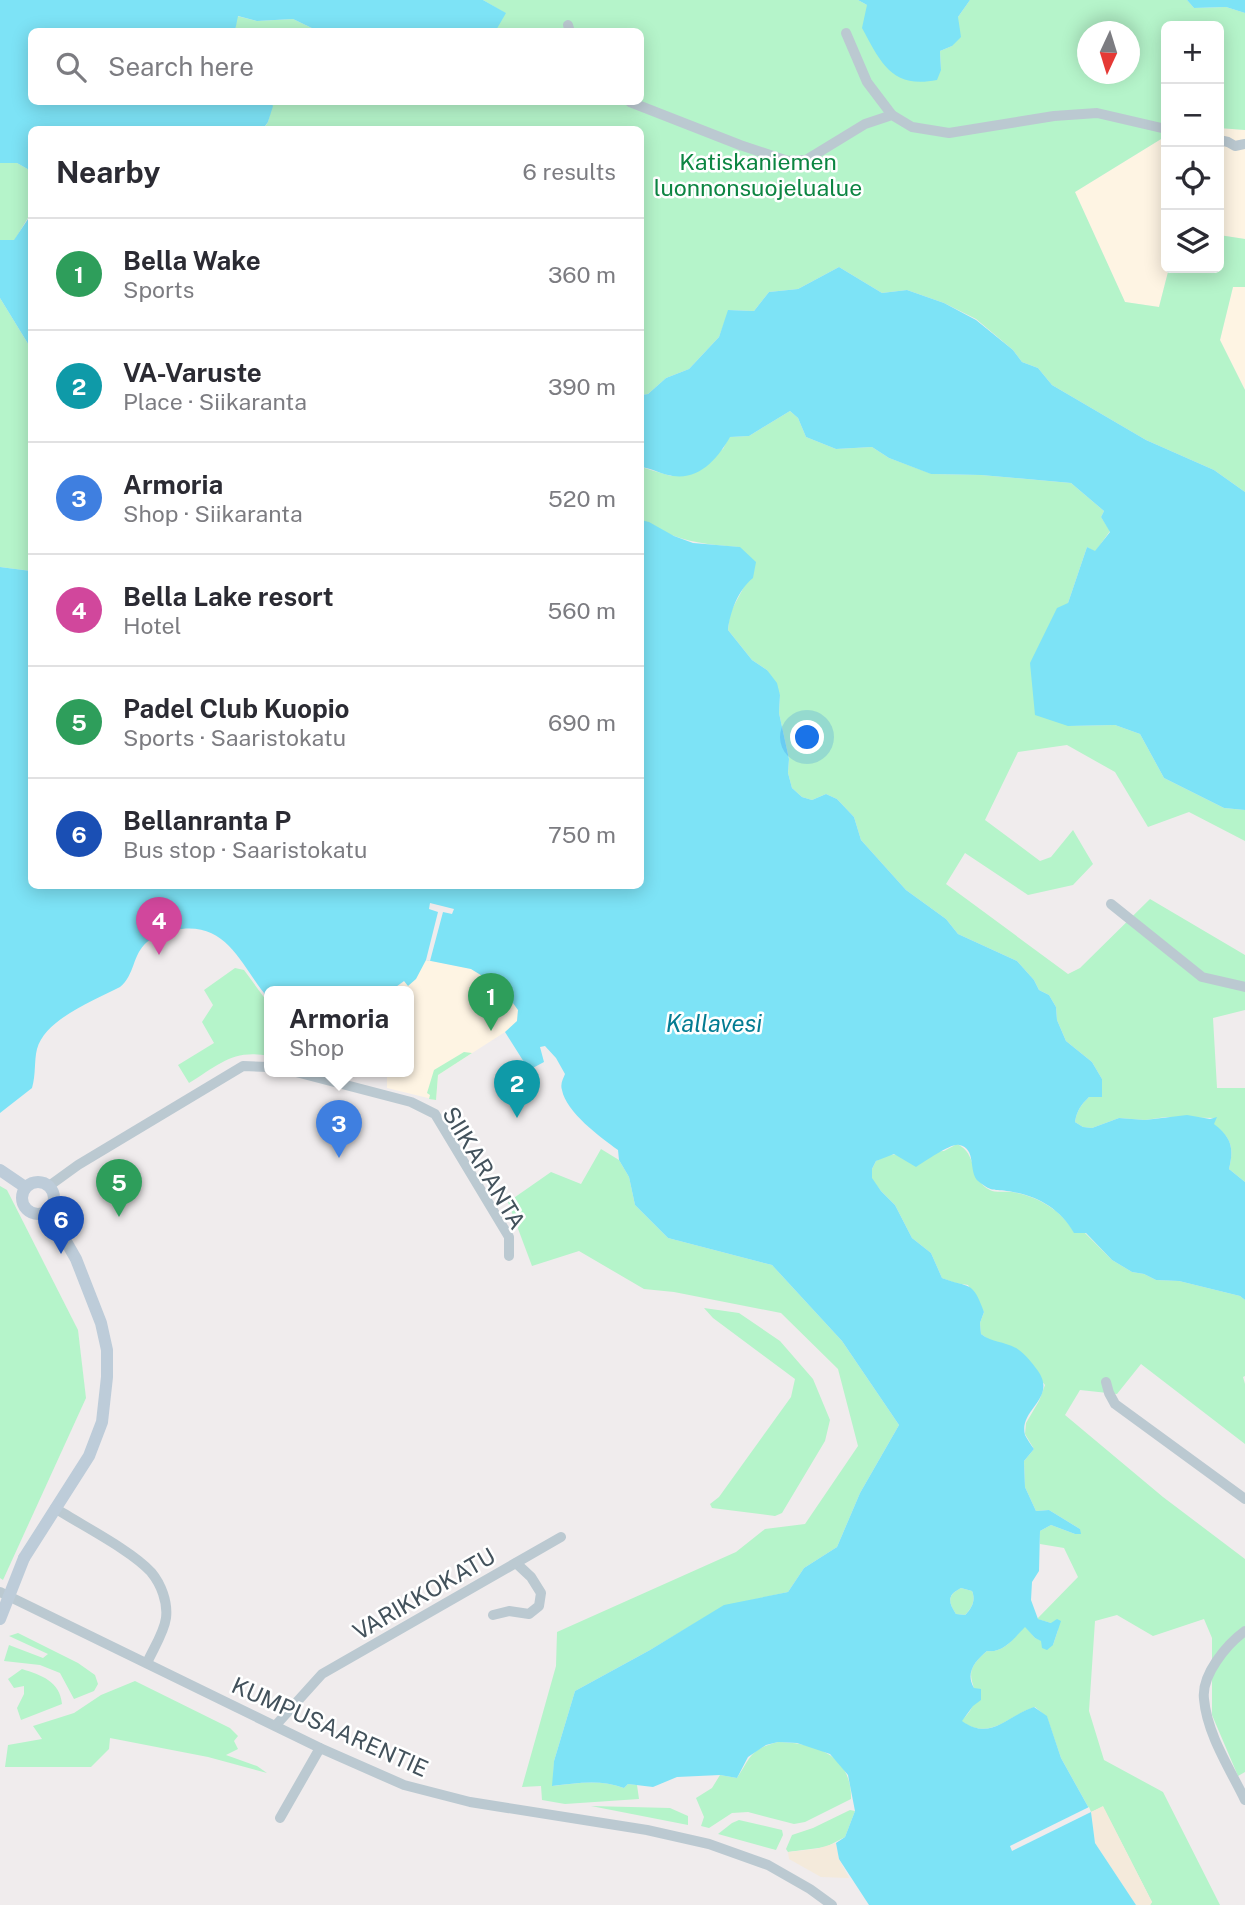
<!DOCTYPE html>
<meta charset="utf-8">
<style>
:root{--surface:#fff;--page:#f2f2f3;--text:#2b2b33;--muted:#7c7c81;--line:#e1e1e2;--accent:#0479f2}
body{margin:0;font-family:"Public Sans",sans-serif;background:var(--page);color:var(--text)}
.controls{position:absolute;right:21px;top:21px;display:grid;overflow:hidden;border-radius:10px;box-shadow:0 4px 18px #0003}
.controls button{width:63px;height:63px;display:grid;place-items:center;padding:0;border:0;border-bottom:2px solid var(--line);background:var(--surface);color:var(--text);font:35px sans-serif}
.compass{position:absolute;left:1077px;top:21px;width:63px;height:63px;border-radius:50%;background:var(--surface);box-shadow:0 4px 18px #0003;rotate:184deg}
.you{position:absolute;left:808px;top:738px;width:24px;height:24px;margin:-18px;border:5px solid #fff;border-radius:50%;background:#1a73e8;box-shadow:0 0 0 10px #1a73e833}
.badge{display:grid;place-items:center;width:46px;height:46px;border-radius:50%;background:var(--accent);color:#fff;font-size:23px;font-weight:700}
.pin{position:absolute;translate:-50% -58px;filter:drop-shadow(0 2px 4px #0008)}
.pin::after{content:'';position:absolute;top:37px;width:24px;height:21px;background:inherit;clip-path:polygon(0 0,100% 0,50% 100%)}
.popup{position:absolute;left:264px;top:986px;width:150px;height:91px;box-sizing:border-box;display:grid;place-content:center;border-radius:10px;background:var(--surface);filter:drop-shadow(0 2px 5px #0005);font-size:23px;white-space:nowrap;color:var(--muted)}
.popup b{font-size:26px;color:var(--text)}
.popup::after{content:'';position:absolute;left:50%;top:100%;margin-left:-14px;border:14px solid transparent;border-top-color:var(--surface)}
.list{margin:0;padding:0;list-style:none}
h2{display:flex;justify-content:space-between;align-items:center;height:91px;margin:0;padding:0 28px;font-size:30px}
h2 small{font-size:23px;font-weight:400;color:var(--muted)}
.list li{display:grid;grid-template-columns:46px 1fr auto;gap:21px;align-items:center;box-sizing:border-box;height:112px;padding:0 28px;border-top:2px solid var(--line)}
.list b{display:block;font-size:26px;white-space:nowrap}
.list p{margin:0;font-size:23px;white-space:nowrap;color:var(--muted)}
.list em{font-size:23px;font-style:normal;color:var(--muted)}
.icon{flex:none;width:38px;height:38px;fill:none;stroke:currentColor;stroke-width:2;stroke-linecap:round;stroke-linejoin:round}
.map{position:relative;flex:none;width:1245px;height:1905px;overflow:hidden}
.search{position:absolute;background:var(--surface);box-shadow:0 4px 18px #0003;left:28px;top:28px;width:616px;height:77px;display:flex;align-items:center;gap:18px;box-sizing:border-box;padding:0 24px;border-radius:10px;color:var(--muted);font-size:26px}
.panel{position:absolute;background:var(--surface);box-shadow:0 4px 18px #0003;left:28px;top:126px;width:616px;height:763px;border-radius:10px}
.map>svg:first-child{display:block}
</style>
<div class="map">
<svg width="1245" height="1905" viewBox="0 0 1245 1905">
<rect width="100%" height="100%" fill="#f0eced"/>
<g fill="#fef4e3">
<path d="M1219,128L1245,130V239L1219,235Z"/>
<path d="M1166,136V268H1169L1159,307L1125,302L1075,192Z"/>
<path d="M1233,287H1245V390L1220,340Z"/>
<path d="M426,960L471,969L502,988L518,1010L517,1021L505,1032L438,1075L436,1100L387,1088V1072H409V992H389L405,981Z"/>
</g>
<g fill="#b5f4ca" fill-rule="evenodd">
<path d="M483,0H858L867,5L941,70L940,51L952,46L958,17L970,0H1187L1194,8L1226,7L1245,13V130L1219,128V26H1166V136L1075,192L1125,302L1159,307L1169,268H1219V235L1245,239V287H1233L1220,340L1245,390V492L1214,470L1146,440L1052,385L1038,368L1022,362L1013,350L976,319L944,303L907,290L882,293L839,267L798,289L769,292L754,311L729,310L719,337L689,369L666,378L648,394L641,395L640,130H263L268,122L272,106L270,102H640V32L495,31L505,13ZM1088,32H1130V74H1088Z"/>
<path d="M237,16L257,21L293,19L318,31L235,32Z"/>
<path d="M4,162L17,163L31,171V217L29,216L14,241L0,240V163Z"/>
<path d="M0,298L30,347L31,571L0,567Z"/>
<path d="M790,411L798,418L806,437L836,449L872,447L889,458L932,474L981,475L1071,483L1104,511L1101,517L1110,531L1095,552L1087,547L1068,603V726L1115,725L1140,734L1164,778L1224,808L1245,810V841L1189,812L1148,827L1115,772L1067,745L1018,752L985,820L1040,861L1051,857L1073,830L1093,864L1073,885L1028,895L965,853L946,884L1068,974L1080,968L1150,899L1245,955V1010L1213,1018L1217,1088H1245V1182L1229,1169C1234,1147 1232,1138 1213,1124L1216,1118L1166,1117L1145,1120L1119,1118L1092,1128L1083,1127L1075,1122C1077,1110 1081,1105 1089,1097H1102V1079L1092,1062L1066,1041L1057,1020L1056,1007L1049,995L1039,990L1034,980L1017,961L958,934L946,919L906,890L861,840L854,817L837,799L826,794L812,800L802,797L792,788L788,773L789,759L779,713L780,695L767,670L752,660L728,630L730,613L746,583L739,547C722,546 693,543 677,537C664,533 654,524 641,520V467L671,476L723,449L729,437L749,436Z"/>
<path d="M235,968L244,970L266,1000L269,1001V1056C233,1049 219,1065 189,1083L178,1065L214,1043L202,1022L213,1005L204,990Z"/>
<path d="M464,1052L472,1053L438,1075L436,1100L429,1099L430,1095L427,1093L434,1070Z"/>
<path d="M957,1144C978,1153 969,1180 990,1190C995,1193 1006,1191 1012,1192C1038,1197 1060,1209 1074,1232L1085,1233L1112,1260L1132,1272L1144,1274L1156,1280L1179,1281L1240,1296L1245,1300V1376L1243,1377L1245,1384V1444L1141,1364L1117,1394L1080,1390L1065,1415L1163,1497L1245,1559V1772L1238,1776L1212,1715V1638L1204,1619L1153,1636L1117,1615L1095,1621L1089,1711L1104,1760L1163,1792L1220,1905H1150L1152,1902L1103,1807L1091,1812L1061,1758L1047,1717L1035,1707C1008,1715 991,1742 961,1721C965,1717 970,1712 972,1707C983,1683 955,1677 987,1651C1004,1653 1014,1638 1025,1626L1035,1638L1053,1645L1058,1630L1051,1623L1037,1619L1078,1577L1064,1548L1040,1544V1531L1051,1525L1075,1534L1080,1529L1049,1510L1036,1511L1025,1487L1024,1461L1034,1449L1025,1434L1026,1423L1039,1401L1045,1385L1015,1348L991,1341L981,1334L980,1323L984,1312L968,1285L955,1283L942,1278L931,1253L912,1238L895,1205L881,1191L871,1178L872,1169L876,1161L887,1155L944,1151Z"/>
<path d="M601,1149L619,1160L629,1177L635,1205L668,1238L772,1265L842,1341L899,1425L860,1493L837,1547L804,1568L788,1592L724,1606L650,1650L575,1691L554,1761L553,1786C577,1783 601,1779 624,1788L628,1784L637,1785L639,1799L565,1804L542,1800L541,1786L522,1787L556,1666L557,1632L736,1552L765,1529L805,1524L858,1446L838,1369L781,1313L674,1292L644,1289L579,1251L532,1266L508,1202L551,1172L581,1184Z"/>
<path d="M0,1186L7,1190L78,1330L86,1398L3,1580L0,1578Z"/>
<path d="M704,1308L739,1313L780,1341L813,1379L830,1420L825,1441L782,1513L775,1516L712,1508L710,1504L719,1497L791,1397L795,1379L713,1318Z"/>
<path d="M961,1588L972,1591C976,1600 972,1608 965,1615L956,1614C948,1602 947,1595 961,1588Z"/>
<path d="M18,1633L78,1663L95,1675L98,1684L94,1691L74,1699L60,1673L40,1665L4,1661L9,1645L43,1658L48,1654L9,1636Z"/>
<path d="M22,1669C41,1675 60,1681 62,1704L21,1720L17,1708L24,1694V1686L14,1688L8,1679Z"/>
<path d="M135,1681L230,1728L238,1736L234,1741L238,1749L226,1755L257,1766L267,1773L208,1757L110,1738L109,1749L91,1767H5L8,1745L42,1739L33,1726L74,1713L101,1695Z"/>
<path d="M778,1742C815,1743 852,1755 851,1799L805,1822L794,1824L748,1812L732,1813L709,1828L701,1826L704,1817L696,1798L712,1788L720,1775L737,1778C751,1757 750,1749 778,1742Z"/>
<path d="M591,1806L670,1808L688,1816V1825Z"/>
<path d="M850,1810L855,1811L845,1837L826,1847L788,1852L786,1849L792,1835L813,1828Z"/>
<path d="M739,1820L782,1830L783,1835L776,1850L718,1834L732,1823Z"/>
</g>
<g fill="#f4eadb">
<path d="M1103,1806L1152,1902L1150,1905H1136L1095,1843L1091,1812Z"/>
<path d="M836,1843L839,1859L849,1878L821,1877L789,1859L788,1852L816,1849Z"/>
</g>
<g fill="#7de3f6" fill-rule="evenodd">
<path d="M0,0H483L506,13L495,32L318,31L293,19L257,21L238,16L235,31L32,32V102H270L273,106L268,122L263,129L32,130L31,171L17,163H0Z"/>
<path d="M858,0H970L958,17L961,37L952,46L940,51L941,70L937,80C892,89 881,63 862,28L867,5Z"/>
<path d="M1187,0H1245V13L1226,7L1194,8Z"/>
<path d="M30,216L32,217L31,398L29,396L30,347L0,298V240H14Z"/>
<path d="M839,267L882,293L907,290L944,303L976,320L1013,350L1022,362L1038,368L1052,385L1146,440L1214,470L1245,492V810L1224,808L1164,778L1140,734L1115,725L1068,726L1035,715L1030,663L1057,608L1068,603L1087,547L1095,551L1110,532L1101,517L1104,511L1071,483L981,475L931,474L889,458L872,447L836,449L806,437L798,418L790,411L749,436L730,437C718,458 700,480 673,476C662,475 652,468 641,467V395L648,394L666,378L689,369L719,337L728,310L754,311L769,292L798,289Z"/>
<path d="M641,520L649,522L674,536L693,543L740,547L756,562L753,578C738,590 730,612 728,630L752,660L767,670L777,683L780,695L779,713L789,759L788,773L792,788L802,797L812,800L826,794L837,799L854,817L861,840L906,890L946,919L958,934L1017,961L1034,980L1039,990L1049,995L1056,1007L1057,1020L1066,1041L1092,1062L1102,1079V1097H1089C1081,1105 1077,1110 1075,1122L1083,1127L1092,1128L1119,1118L1145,1120L1187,1115L1210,1119L1217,1117L1214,1124C1232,1138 1234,1148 1229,1169L1245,1182V1300L1240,1296L1179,1281L1156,1280L1144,1274L1132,1272L1112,1260L1086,1233H1074C1060,1209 1039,1197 1013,1192C994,1188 994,1194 978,1181C968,1172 977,1148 959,1145C951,1143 926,1161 916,1167L894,1154L876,1161L872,1169V1178L881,1191L895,1205L912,1238L931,1253L942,1278C970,1289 972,1279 984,1312L980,1323L981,1334C993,1343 1003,1341 1016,1348C1023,1352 1030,1360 1035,1367C1061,1398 1018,1408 1025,1435C1027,1439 1031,1445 1034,1449L1024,1461L1025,1487L1036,1511L1049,1510L1080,1529L1081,1534H1075L1051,1525L1040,1531L1039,1571L1032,1582L1031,1600L1038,1619L1051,1623L1057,1619L1061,1621L1053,1645L1047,1650L1042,1648L1041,1641L1035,1638L1025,1627C1014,1638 1004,1653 987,1651C975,1661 965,1673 974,1688L981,1689V1700L973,1706L962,1721C991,1742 1008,1715 1034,1707L1047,1716L1061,1758L1091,1812L1095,1843L1136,1905H869L839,1859L836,1843L845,1837L855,1811L848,1775L830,1754L797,1743L778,1742L766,1745L748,1757L737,1778L720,1775L677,1777L653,1787L628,1784L624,1788C601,1779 577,1783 552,1786L554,1761L575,1691L650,1650L724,1605L788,1592L804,1568L837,1547L860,1493L899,1425L842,1341L772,1265L668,1238L635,1205L629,1177L619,1160L618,1150C600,1137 566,1112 562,1090C560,1084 563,1079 565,1074L556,1058L545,1046L540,1047L544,1062L529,1070L505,1032L517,1021L518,1010L502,988L471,969L426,960L416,979L408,986L404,981L389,992H269V999C243,970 230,924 182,929C170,930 157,934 147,942C132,955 135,975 120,987C95,1000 45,1019 37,1049C34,1061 36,1075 32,1088L0,1113V567L31,571L32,886H640ZM961,1588L972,1591C976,1600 972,1608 965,1615L956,1614C948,1602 947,1595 961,1588Z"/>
</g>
<g fill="#f0eced">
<path d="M430,903L454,909L452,914L443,912L430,961L426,960L438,912L429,909Z"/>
<path d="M1089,1807L1091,1812L1012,1851L1010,1846Z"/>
</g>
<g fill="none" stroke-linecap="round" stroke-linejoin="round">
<g stroke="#bbc9d1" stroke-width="10">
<path d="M568,25L570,32"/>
<path d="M846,33L867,82L892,115"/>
<path d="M630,102L740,145L788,161L806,160L865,124L892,115L912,127L949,133L1054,116L1097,113L1166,129"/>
<path d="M1219,140L1228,142L1235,146L1245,144"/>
<path d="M1111,904L1202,977L1245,987"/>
<path d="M296,1072L411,1102L435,1114L509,1237V1256"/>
<path d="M49,1186L78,1165L243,1066L269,1067"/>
<path d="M1106,1382L1109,1393L1115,1404L1245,1499"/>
<path d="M55,1508C81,1525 131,1550 151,1572C161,1584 168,1602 166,1618C164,1633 153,1649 147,1663"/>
<path d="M0,1592L320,1748L404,1785L470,1802L647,1830L709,1844L768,1865L810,1889L832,1905"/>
<path d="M493,1615L509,1611L529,1614L539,1606L541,1593L531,1577L516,1563"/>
<path d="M1245,1631C1227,1644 1201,1675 1204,1699C1207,1734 1230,1769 1245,1800"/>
<path d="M276,1725L322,1674L561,1537"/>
<path d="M280,1818L320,1748"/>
</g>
<g stroke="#bdccd9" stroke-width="12">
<path d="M0,1170L25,1187"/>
<circle cx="38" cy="1198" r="16"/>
<path d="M24,1558L89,1456L102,1422L107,1377V1350L101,1323L76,1259L48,1210"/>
</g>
<path stroke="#bdccd9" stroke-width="12" d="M0,1619L24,1558"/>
</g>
<g text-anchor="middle" stroke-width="5" stroke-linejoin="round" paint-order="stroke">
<g font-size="23" fill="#0c8542" stroke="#fff">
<text x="758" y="170">Katiskaniemen<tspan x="758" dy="26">luonnonsuojelualue</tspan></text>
</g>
<g font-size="23" fill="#43525c" stroke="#fff">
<text transform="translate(484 1168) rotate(59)" y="8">SIIKARANTA</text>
<text transform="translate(424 1594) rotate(-30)" y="8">VARIKKOKATU</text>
<text transform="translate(330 1727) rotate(24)" y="8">KUMPUSAARENTIE</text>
</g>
<g font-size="24" font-style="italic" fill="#037c92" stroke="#fff">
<text x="714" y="1032">Kallavesi</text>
</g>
</g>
</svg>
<div class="controls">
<button>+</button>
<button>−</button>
<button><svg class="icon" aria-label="locate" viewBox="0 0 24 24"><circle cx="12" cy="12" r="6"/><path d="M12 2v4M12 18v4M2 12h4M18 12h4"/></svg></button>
<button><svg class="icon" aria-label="layers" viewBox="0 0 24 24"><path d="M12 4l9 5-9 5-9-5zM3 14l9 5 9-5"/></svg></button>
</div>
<svg class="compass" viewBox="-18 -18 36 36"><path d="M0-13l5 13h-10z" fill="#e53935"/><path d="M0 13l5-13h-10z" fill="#7c7c81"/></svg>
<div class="you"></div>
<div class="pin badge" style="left:491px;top:1031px;background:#2e9e5b">1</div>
<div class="pin badge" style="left:517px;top:1118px;background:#0f9aa8">2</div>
<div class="pin badge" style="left:339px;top:1158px;background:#3f7fe0">3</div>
<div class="popup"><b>Armoria</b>Shop</div>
<div class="pin badge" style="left:159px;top:955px;background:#d1479c">4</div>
<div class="pin badge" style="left:119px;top:1217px;background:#2e9e5b">5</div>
<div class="pin badge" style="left:61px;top:1254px;background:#1a4fb4">6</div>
<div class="search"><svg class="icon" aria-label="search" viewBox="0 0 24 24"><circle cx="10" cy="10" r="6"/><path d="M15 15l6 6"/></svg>Search here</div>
<section class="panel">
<h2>Nearby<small>6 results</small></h2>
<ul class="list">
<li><span class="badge" style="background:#2e9e5b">1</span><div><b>Bella Wake</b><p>Sports</p></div><em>360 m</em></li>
<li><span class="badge" style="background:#0f9aa8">2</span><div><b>VA-Varuste</b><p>Place · Siikaranta</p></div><em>390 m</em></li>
<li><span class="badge" style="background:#3f7fe0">3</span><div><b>Armoria</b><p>Shop · Siikaranta</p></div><em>520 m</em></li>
<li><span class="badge" style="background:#d1479c">4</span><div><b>Bella Lake resort</b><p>Hotel</p></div><em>560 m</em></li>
<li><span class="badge" style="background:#2e9e5b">5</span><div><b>Padel Club Kuopio</b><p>Sports · Saaristokatu</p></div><em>690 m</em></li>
<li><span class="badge" style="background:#1a4fb4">6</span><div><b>Bellanranta P</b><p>Bus stop · Saaristokatu</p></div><em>750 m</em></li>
</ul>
</section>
</div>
